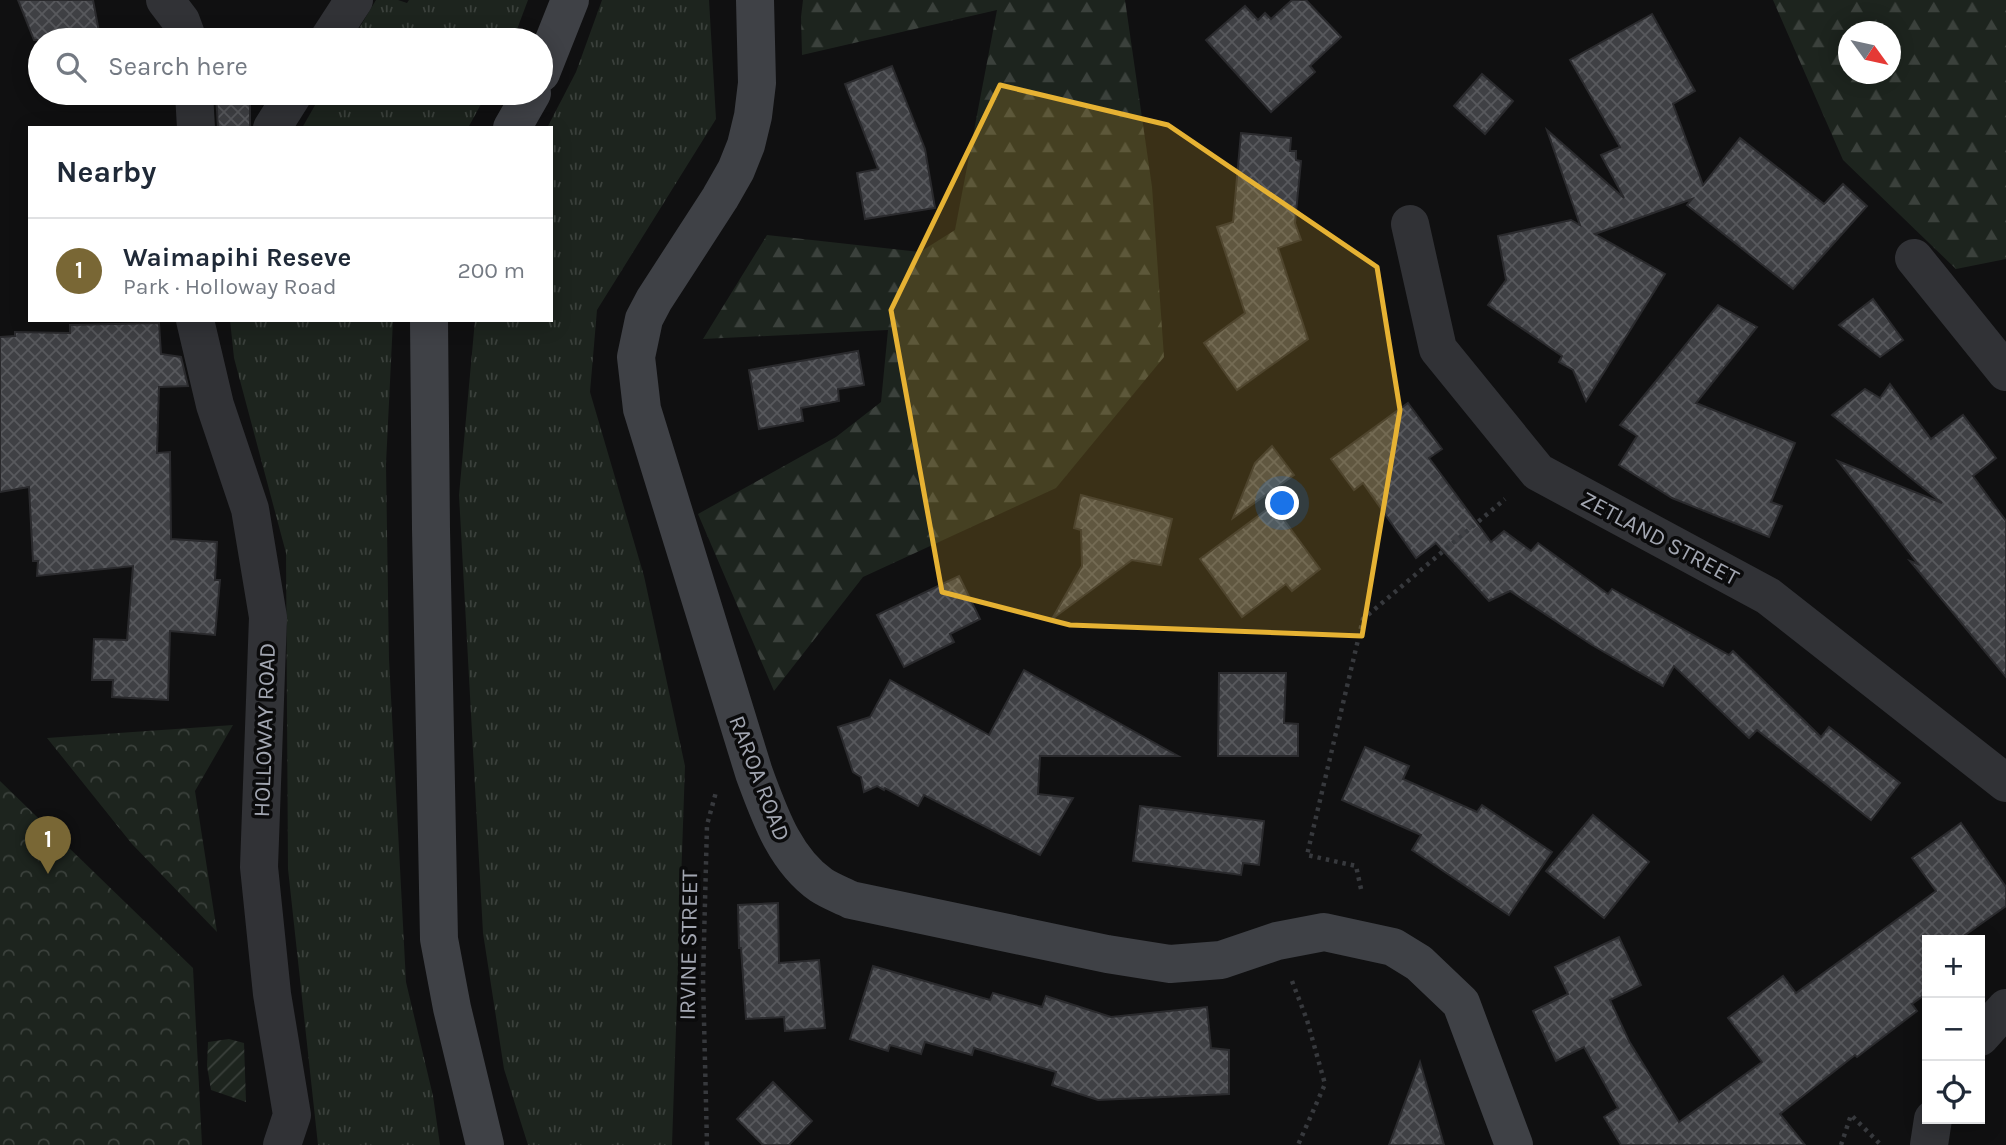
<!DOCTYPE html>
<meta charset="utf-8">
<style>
:root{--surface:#fff;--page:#f2f2f3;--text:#1f2937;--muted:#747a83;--line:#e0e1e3;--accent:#796735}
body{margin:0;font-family:Karla,sans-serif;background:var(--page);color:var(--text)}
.controls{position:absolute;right:21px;bottom:21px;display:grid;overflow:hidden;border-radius:0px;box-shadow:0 4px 18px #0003}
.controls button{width:63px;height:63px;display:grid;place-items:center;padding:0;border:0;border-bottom:2px solid var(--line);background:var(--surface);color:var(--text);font:35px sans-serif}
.compass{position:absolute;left:1838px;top:21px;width:63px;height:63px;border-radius:50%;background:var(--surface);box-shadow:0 4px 18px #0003;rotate:123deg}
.you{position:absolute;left:1283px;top:504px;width:24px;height:24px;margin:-18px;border:5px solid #fff;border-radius:50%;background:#1a73e8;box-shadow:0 0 0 10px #1a73e833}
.badge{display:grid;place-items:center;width:46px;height:46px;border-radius:50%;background:var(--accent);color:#fff;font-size:23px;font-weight:700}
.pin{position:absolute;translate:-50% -58px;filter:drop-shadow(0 2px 4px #0008)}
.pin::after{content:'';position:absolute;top:37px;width:24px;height:21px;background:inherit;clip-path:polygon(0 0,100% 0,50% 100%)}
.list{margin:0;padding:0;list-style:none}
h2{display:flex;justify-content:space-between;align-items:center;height:91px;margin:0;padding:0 28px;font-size:30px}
h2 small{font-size:23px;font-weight:400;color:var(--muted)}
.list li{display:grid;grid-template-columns:46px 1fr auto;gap:21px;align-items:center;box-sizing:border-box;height:105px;padding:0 28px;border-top:2px solid var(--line)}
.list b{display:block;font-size:26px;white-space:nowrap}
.list p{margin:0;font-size:23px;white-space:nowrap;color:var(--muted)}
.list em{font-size:23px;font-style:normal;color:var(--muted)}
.icon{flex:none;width:38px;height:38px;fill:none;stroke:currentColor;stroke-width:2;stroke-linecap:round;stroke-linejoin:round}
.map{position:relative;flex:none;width:2006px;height:1145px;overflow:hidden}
.search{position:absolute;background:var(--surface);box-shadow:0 4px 18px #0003;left:28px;top:28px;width:525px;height:77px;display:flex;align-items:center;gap:18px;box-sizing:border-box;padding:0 24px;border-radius:38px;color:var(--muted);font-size:26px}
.panel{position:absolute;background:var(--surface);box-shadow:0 4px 18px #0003;left:28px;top:126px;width:525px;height:196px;border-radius:0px}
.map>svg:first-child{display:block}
</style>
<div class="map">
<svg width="2006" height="1145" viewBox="0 0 2006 1145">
<defs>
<pattern id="grass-tufts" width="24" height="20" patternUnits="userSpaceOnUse" patternTransform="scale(1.75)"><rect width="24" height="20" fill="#1d241e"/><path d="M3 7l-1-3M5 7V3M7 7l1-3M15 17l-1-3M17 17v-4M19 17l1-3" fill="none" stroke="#3b413c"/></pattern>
<pattern id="forest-firs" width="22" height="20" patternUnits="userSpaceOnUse" patternTransform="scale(1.75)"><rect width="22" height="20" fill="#1d241e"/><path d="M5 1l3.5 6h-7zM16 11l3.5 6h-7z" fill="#3b413c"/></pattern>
<pattern id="park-crowns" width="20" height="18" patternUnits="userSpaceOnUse" patternTransform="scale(1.75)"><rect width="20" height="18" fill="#1d241e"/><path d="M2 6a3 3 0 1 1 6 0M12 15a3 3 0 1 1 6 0" fill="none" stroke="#3b413c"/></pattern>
<pattern id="garden-furrows" width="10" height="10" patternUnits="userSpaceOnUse" patternTransform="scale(1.75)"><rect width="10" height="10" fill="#1d241e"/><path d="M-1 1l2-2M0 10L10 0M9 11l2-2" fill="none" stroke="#3b413c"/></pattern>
<pattern id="building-cross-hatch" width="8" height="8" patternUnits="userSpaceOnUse" patternTransform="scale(1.75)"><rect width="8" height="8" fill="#3f4044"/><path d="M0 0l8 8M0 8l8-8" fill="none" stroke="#58595d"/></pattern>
</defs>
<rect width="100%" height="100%" fill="#101011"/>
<g fill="url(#grass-tufts)">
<path d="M376,0H398L407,3L409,0H528L513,40H352Z"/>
<path d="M602,0H709L716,119L597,310L590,392L644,576L685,766L672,1145H528L504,1069L483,933L459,495L475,320H551V128H547L576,72Z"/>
<path d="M322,93H487L468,128H302Z"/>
<path d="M230,320H393L386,464L389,659L406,982L433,1096L440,1145H318L288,869L286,553L234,358Z"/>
</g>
<g fill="url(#forest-firs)" fill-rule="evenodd">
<path d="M803,0H1125L1152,187L1164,357L1056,488L863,577L774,691L698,514L836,437L881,402L888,330L703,339L767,235L920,252L955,230L997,10L802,55L801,17Z"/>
<path d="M1773,0H2006V259L1956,269L1843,160ZM1848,32H1890V74H1848Z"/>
</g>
<g fill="url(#park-crowns)">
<path d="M233,725L195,791L217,932L132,844L47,738Z"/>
<path d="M0,781L193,968L202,1145H0Z"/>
</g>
<path fill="url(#garden-furrows)" d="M229,1039L244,1043L246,1102L211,1090L207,1066L208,1042Z"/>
<g fill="url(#building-cross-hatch)" stroke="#2a2a2d" stroke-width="2">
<path d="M18,0H93L100,37L81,40H34Z"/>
<path d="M1292,0H1306L1341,37L1310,66L1315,72L1271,112L1206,40L1245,6L1258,20L1265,13L1271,19Z"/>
<path d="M1652,14L1695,91L1673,104L1703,185L1740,138L1824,204L1843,184L1867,206L1793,289L1687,205L1692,199L1595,234L1665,274L1586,401L1573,370L1559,362L1562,356L1488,305L1506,280L1498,236L1571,220L1580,225L1547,130L1624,198L1601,155L1620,147L1570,60Z"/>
<path d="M892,66L925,149L935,208L865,219L857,173L878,169L845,84Z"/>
<path d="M1482,74L1513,101L1485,134L1454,106Z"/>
<path d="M216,93H250V128H218Z"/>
<path d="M1241,133L1291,138L1290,151H1296V160L1301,161L1295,223L1301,240L1278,248L1308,339L1237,390L1204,343L1245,313L1217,227L1233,222Z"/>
<path d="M1873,299L1903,340L1880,357L1839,325Z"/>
<path d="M1718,305L1757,327L1696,403L1795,443L1771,502L1782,506L1769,537L1672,498L1619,465L1637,436L1620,425Z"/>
<path d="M159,323L161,354L181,357L188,386L159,387L157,453L170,452L171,539L217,542L215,580H220L215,635L170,631L168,700L112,697L113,680H92L94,639L127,640L133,566L37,576L38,561H33L29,487L0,492V337L15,336V332L70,333V325Z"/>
<path d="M858,351L864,385L838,389L839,401L801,408L803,421L759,429L749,370Z"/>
<path d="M1890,384L1931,439L1963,415L1996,458L1973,476L2006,521V677L1910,561L1918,564L1838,461L1942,503L1832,415L1865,389L1880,398Z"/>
<path d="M1408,403L1442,449L1429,458L1491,542L1504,531L1531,551L1538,543L1608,594L1612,589L1729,655L1733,651L1821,737L1829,727L1900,783L1871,820L1757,730L1749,738L1674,666L1663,686L1592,645L1510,591L1489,601L1436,543L1416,558L1363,483L1354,490L1331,459Z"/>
<path d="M1272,446L1294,475L1233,518L1255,463Z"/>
<path d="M1081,495L1172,519L1161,565L1132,560L1052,619L1082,566L1081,530L1074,528Z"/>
<path d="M1273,505L1320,569L1292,591L1286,584L1242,617L1200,559Z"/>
<path d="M959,576L980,619L950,634L954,642L904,667L877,615Z"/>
<path d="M1024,670L1178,756H1040L1038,794L1073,798L1040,855L924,795L918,806L885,788L884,790L877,786L864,792L861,777L853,772L838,727L870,717L890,680L989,735Z"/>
<path d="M1219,673H1286L1284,723L1298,724V756H1218Z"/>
<path d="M1365,747L1409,766L1403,779L1477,812L1482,805L1552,852L1509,915L1412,850L1421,835L1342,800Z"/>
<path d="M1140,806L1264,821L1259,865L1243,863L1241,875L1133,861Z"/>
<path d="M1593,815L1649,862L1604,918L1546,871Z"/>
<path d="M1961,823L2006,887V906L1958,940H1927V993L1912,1004L1917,1011L1857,1057L1855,1055L1780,1114L1805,1145H1621L1604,1117L1618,1108L1584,1047L1556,1061L1533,1011L1568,994L1555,967L1619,937L1641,985L1610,1000L1629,1041L1679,1122L1762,1062L1728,1018L1783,976L1796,993L1936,891L1912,858Z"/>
<path d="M778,903L779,963L819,960L825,1028L785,1031L784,1017L746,1019L741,948H739L738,905Z"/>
<path d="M873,966L990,1000L993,993L1042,1007L1046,996L1111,1017L1207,1007L1211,1048L1229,1050V1094L1098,1100L1052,1085L1056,1072L974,1048L972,1055L925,1042L921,1054L890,1045L888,1051L850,1039Z"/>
<path d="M1420,1062L1444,1145H1389Z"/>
<path d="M773,1082L812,1121L789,1145H763L737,1119Z"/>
</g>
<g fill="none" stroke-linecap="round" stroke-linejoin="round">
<g stroke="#37393d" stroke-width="4.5" stroke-dasharray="3.5 5" stroke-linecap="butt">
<path d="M1361,889L1356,866L1307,855L1363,619L1505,499"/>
<path d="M1292,981L1307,1020L1325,1084L1298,1145"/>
<path d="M707,1145L703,979L707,825L716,792"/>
<path d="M1841,1145L1851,1115L1881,1145"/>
</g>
<g stroke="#313236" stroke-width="38">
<path d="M165,0L181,21L188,40"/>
<path d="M328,40L354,0"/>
<path d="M194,93L196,128"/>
<path d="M272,128L294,93"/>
<path d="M1410,224L1438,349L1538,472L1768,596L2006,783"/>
<path d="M1914,258L2006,372"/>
<path d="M195,320L215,405L250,509L268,617L259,867L272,994L292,1115L282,1145"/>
<path d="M1980,1037L2006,1008"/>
<path d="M1929,1145L1933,1119"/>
</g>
<g stroke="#3f4146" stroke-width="38">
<path d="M755,0L757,83L753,116L746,145L736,170L720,198L654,300L644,319L636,357L642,409L754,773C769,813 784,859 821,885C830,891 841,895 851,900L1107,954L1170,964L1221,960L1277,941L1324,932L1393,947L1419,963L1461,1003L1514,1145"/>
<path d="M541,73L570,0"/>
<path d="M512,128L532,93"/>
<path d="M429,320L431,529L439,939L452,1008L485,1145"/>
</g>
</g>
<path fill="#e6b233" fill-opacity="0.2" stroke="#e6b233" stroke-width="5" stroke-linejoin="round" d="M1000,85L1168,125L1377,267L1400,410L1362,636L1070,625L942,592L891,310Z"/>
<g text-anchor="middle" stroke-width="7" stroke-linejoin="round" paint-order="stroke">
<g font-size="23" fill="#a2a6b1" stroke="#0b0b0c">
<text transform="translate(1660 538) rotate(28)" y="8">ZETLAND STREET</text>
<text transform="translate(264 730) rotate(-88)" y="8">HOLLOWAY ROAD</text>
<text transform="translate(760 778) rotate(69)" y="8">RAROA ROAD</text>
<text transform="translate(688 945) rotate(-89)" y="8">IRVINE STREET</text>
</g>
</g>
</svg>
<div class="controls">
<button>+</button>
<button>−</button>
<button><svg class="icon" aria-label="locate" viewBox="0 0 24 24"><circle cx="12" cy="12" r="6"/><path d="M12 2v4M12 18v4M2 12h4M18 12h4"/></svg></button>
</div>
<svg class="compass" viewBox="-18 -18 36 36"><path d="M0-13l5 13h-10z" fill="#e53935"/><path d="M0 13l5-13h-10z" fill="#747a83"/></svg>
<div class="you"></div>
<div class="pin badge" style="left:48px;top:874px">1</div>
<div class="search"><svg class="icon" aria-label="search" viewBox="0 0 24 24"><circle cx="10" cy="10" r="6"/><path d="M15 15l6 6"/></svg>Search here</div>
<section class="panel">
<h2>Nearby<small></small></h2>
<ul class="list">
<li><span class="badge">1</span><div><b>Waimapihi Reseve</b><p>Park · Holloway Road</p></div><em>200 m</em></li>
</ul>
</section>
</div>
